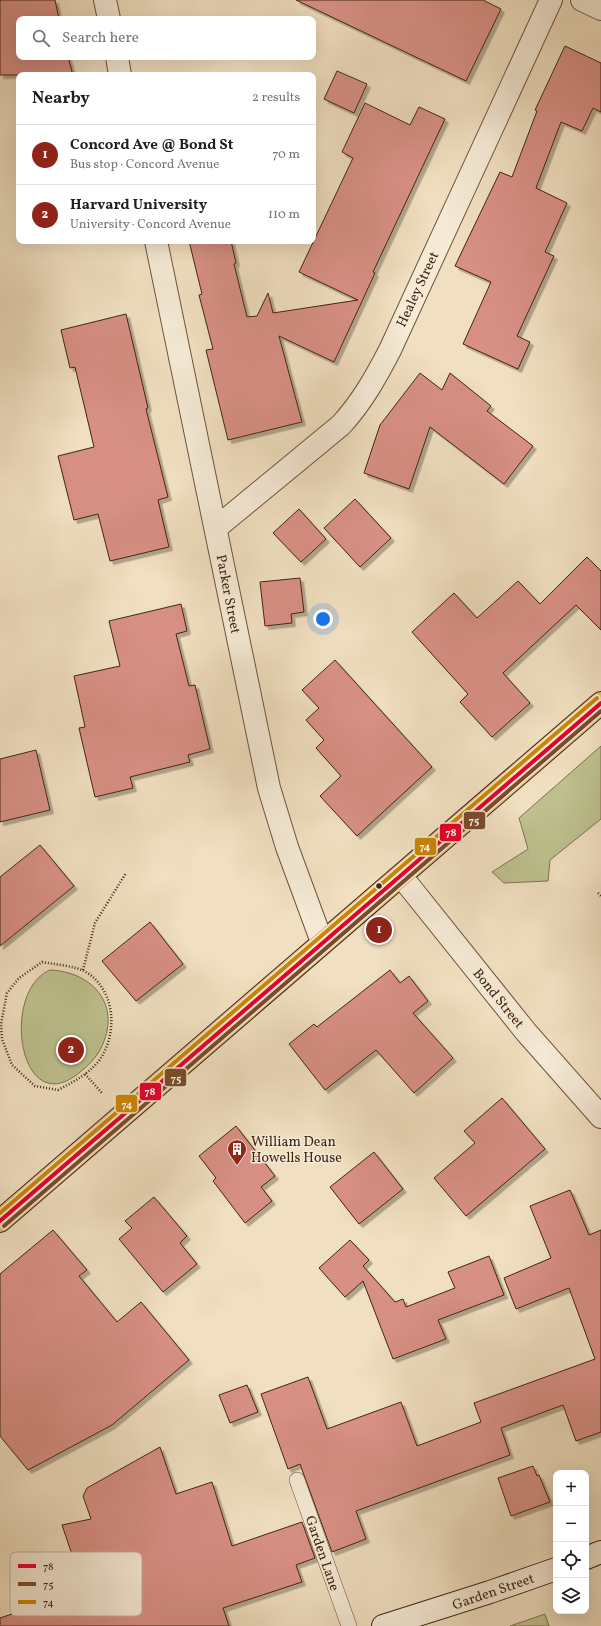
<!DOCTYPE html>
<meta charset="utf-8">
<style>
:root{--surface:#fff;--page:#f2f2f2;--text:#202124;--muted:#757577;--line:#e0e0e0;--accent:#8f2418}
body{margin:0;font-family:Vollkorn,serif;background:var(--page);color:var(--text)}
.controls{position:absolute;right:12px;bottom:12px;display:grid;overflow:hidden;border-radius:8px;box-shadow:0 4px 16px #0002}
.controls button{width:36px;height:36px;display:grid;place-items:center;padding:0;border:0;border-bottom:1px solid var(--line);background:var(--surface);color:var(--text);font:20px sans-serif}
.you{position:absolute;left:323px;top:619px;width:14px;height:14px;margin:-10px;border:3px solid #fff;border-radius:50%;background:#1a73e8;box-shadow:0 0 0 6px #1a73e833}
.badge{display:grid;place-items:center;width:26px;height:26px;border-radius:50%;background:var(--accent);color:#fff;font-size:13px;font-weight:700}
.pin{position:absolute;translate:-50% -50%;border:2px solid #fff;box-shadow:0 1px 4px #0006}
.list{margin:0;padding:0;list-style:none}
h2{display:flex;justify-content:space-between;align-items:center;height:52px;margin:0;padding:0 16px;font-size:17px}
h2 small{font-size:13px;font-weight:400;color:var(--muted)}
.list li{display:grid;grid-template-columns:26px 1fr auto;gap:12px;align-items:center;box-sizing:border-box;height:60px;padding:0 16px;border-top:1px solid var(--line)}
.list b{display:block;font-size:15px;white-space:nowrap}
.list p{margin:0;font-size:13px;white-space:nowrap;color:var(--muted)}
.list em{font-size:13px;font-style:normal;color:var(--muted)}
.icon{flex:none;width:22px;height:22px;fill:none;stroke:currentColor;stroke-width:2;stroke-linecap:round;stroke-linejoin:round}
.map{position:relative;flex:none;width:601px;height:1626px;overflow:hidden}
.search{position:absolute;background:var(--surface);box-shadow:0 4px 16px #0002;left:16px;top:16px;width:300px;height:44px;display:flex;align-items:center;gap:10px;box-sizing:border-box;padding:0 14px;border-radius:8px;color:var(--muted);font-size:15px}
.panel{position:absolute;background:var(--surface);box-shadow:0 4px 16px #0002;left:16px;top:72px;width:300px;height:172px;border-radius:8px}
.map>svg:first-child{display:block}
</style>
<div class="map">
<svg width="601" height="1626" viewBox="0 0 601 1626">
<defs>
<filter id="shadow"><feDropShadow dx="3.5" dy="3.5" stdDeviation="0" flood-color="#0004"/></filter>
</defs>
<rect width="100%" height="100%" fill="#f0dfc0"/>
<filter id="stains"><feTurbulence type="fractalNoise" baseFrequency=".005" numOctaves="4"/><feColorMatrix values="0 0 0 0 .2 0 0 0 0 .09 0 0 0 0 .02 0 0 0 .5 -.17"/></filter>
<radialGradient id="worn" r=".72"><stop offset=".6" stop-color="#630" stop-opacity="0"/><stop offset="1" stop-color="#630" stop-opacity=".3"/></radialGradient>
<g fill="#bec18f" stroke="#807250">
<path d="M601,746V819L550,860L548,881L504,883L492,872L528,849L519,818Z"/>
<path d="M50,970C94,972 122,1006 101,1048C96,1058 88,1066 79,1073C19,1122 0,991 50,970Z"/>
<path d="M545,1614L549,1626H510Z"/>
</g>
<g fill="#d89085" stroke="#422411" filter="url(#shadow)">
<path d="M0,0H55L59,19H19V57H68L73,75H0Z"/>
<path d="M296,0H483L501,9L466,81Z"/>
<path d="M565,46L601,63V112L593,108L582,131L561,122L536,188L567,203L545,252L554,256L517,336L530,342L518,369L463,344L491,282L455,266L500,172L512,177L537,111L535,110Z"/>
<path d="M337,71L367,84L354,113L324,99Z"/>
<path d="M365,103L410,125L419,107L445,119L373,272L375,273L334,362L279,336L302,422L228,440L206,350L213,349L199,295L202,294L189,241H231L236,263L234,264L247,317L257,316L268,293L273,313L358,300L299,272L353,158L342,152Z"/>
<path d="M126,314L148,408L146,409L168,497L158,500L169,547L110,561L98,514L74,520L58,456L94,447L75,367L70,368L61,330Z"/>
<path d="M420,373L442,390L450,373L491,406L487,411L533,446L504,484L430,427L409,489L364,473L380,425Z"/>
<path d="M355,499L391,538L360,567L324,528Z"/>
<path d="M299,509L326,539L301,562L273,533Z"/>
<path d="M587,557L601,571V630L576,605L503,673L530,703L492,737L460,702L468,694L412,632L454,593L477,618L518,581L540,604Z"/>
<path d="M300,578L304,612L291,614L292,623L265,626L260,582Z"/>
<path d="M181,604L187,631L176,634L189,686L195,685L210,749L188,755L190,762L130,777L133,788L95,797L79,728L85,727L74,676L120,666L109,621Z"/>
<path d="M335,660L432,767L357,836L320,796L341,776L316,748L324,740L306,720L319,708L302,690Z"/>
<path d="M36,750L50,810L0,822V759Z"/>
<path d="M40,845L74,886L0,946V877Z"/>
<path d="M150,922L183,964L136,1001L102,961Z"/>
<path d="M390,970L400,983L409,976L428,1001L413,1013L453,1058L414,1093L376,1050L325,1090L289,1044L314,1024L317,1027Z"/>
<path d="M502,1098L545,1149L466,1216L434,1178L475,1143L464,1131Z"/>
<path d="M236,1126L275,1176L261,1187L272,1201L245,1223L213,1181L216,1178L199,1156Z"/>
<path d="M374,1152L403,1189L359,1224L330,1187Z"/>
<path d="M570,1190L589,1235L601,1230V1432L576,1441L563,1405L501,1428L510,1455L356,1511L366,1539L332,1552L300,1464L288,1469L261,1394L308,1377L327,1429L401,1402L417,1446L481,1422L474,1403L595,1359L569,1288L516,1309L504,1278L551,1258L530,1206Z"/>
<path d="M154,1197L187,1236L180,1243L197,1264L163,1292L119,1239L132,1228L125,1221Z"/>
<path d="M53,1230L87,1270L79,1276L117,1322L141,1302L189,1360L112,1425L28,1470L0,1436V1274Z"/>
<path d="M350,1240L369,1260L363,1266L395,1302L403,1299L406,1307L455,1288L448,1272L489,1256L504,1295L438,1320L446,1339L393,1359L363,1281L345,1297L319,1268Z"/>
<path d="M247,1385L258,1412L230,1423L219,1395Z"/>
<path d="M160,1447L176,1494L212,1482L232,1546L302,1522L315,1558L296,1565L302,1582L223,1608L229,1626H0V1618L84,1590L62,1525L91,1519L83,1496L87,1488Z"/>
<path d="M533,1466L537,1476L539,1475L550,1502L511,1516L498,1478Z"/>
</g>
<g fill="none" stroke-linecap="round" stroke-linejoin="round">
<g stroke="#6e533d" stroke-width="16">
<path id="lane" d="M297,1480L349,1626"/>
</g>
<g stroke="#6e533d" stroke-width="24">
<g id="street">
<path d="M105,0L109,19"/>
<path d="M582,0L601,9"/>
<path d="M117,57L120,75"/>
<path d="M156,241L269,788L287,847L322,942"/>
<path d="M216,528L341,425C362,402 376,377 390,350L551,0"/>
<path d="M401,876L526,1032L601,1117"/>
</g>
</g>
<g stroke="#422411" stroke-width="24">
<g id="secondary">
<path d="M586,1558L601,1552"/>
<path d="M383,1626L490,1592L556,1569"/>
</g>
</g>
<g stroke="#422411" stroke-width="24">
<path id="primary" d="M0,1221L601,703"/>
</g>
<g stroke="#422411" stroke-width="2.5" stroke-dasharray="1 2" stroke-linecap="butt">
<path d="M598,893L601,896"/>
<path d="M42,962C53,964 74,966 84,971C116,988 119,1035 98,1062C87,1075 73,1082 58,1090L35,1086L12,1065L2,1039L1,1024L7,993L19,978Z"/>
<path d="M83,970L95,923L126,873"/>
<path d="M85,1074L102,1093"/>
</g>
<use href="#lane" stroke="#f5ead6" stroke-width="15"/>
<use href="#street" stroke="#f5ead6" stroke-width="22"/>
<use href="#secondary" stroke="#f5ead6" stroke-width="22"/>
<use href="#primary" stroke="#e8c080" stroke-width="22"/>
<g stroke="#f5ead6" stroke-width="7">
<path id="bus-1" d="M0,1221L601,703"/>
</g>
<g stroke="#f5ead6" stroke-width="7">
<path id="bus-2" d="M4,1226L601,711"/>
</g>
<g stroke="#f5ead6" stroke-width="7">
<path id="bus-3" d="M0,1213L597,698"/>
</g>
<use href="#bus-1" stroke="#e4002b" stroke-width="4"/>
<use href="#bus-2" stroke="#7a4b2a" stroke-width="4"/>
<use href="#bus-3" stroke="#ca8604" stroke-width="4"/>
</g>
<defs>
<g id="building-pin" transform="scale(1)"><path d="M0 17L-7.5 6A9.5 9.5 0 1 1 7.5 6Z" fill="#8f2418" stroke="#f5ead6"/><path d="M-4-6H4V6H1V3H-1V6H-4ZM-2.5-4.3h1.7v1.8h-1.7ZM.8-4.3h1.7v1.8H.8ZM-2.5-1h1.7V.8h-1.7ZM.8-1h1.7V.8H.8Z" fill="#fff"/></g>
</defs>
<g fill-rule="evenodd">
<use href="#building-pin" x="237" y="1149"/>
</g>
<circle fill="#422411" stroke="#f5ead6" stroke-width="1.5" cx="379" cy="886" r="3.5"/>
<g text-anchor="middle" stroke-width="3" stroke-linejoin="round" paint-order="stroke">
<g font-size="14" fill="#422411" stroke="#f5ead6">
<text transform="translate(417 289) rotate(-65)" y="5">Healey Street</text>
<text transform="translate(229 594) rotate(79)" y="5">Parker Street</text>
<text transform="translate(499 998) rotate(51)" y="5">Bond Street</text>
<text transform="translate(323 1553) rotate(71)" y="5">Garden Lane</text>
<text transform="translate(493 1591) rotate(-19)" y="5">Garden Street</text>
</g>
<g font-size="14" fill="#422411" stroke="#f5ead6" text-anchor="start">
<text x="251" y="1146">William Dean<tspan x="251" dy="16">Howells House</tspan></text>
</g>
</g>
<rect x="10" y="1552" width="132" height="64" rx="6" fill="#f5ead6" stroke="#bfaf9b" stroke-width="1"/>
<rect x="18" y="1564" width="18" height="4" fill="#e4002b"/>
<rect x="18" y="1582" width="18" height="4" fill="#7a4b2a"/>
<rect x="18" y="1600" width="18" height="4" fill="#ca8604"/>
<g font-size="11" fill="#422411">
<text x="43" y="1570">78</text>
<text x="43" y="1588">75</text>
<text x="43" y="1606">74</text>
</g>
<g stroke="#f5ead6" stroke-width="1.5">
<rect x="463" y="811" width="23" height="19" rx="4" fill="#7a4b2a"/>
<rect x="439" y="823" width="23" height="19" rx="4" fill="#e4002b"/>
<rect x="414" y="837" width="23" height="19" rx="4" fill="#ca8604"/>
<rect x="164" y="1068" width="23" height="19" rx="4" fill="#7a4b2a"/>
<rect x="139" y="1082" width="23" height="19" rx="4" fill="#e4002b"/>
<rect x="115" y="1094" width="23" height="19" rx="4" fill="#ca8604"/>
</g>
<g font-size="11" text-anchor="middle" font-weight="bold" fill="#fff">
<text x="474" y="824">75</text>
<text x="451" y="836">78</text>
<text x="425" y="850">74</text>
<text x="176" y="1082">75</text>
<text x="150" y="1095">78</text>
<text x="127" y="1108">74</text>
</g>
<rect width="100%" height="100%" filter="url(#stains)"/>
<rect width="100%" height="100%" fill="url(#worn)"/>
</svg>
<div class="controls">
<button>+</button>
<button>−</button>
<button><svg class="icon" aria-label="locate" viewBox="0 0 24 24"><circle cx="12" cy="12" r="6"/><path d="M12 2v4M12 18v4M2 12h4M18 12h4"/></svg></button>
<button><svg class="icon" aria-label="layers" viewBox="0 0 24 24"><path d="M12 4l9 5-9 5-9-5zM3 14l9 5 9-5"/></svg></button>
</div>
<div class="you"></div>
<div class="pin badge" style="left:379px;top:930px">1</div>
<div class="pin badge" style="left:71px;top:1050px">2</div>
<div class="search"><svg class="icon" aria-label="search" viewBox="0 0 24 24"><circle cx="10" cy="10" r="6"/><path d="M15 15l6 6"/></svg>Search here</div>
<section class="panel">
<h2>Nearby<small>2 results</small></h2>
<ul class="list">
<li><span class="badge">1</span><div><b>Concord Ave @ Bond St</b><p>Bus stop · Concord Avenue</p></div><em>70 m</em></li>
<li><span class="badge">2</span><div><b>Harvard University</b><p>University · Concord Avenue</p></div><em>110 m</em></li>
</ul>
</section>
</div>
